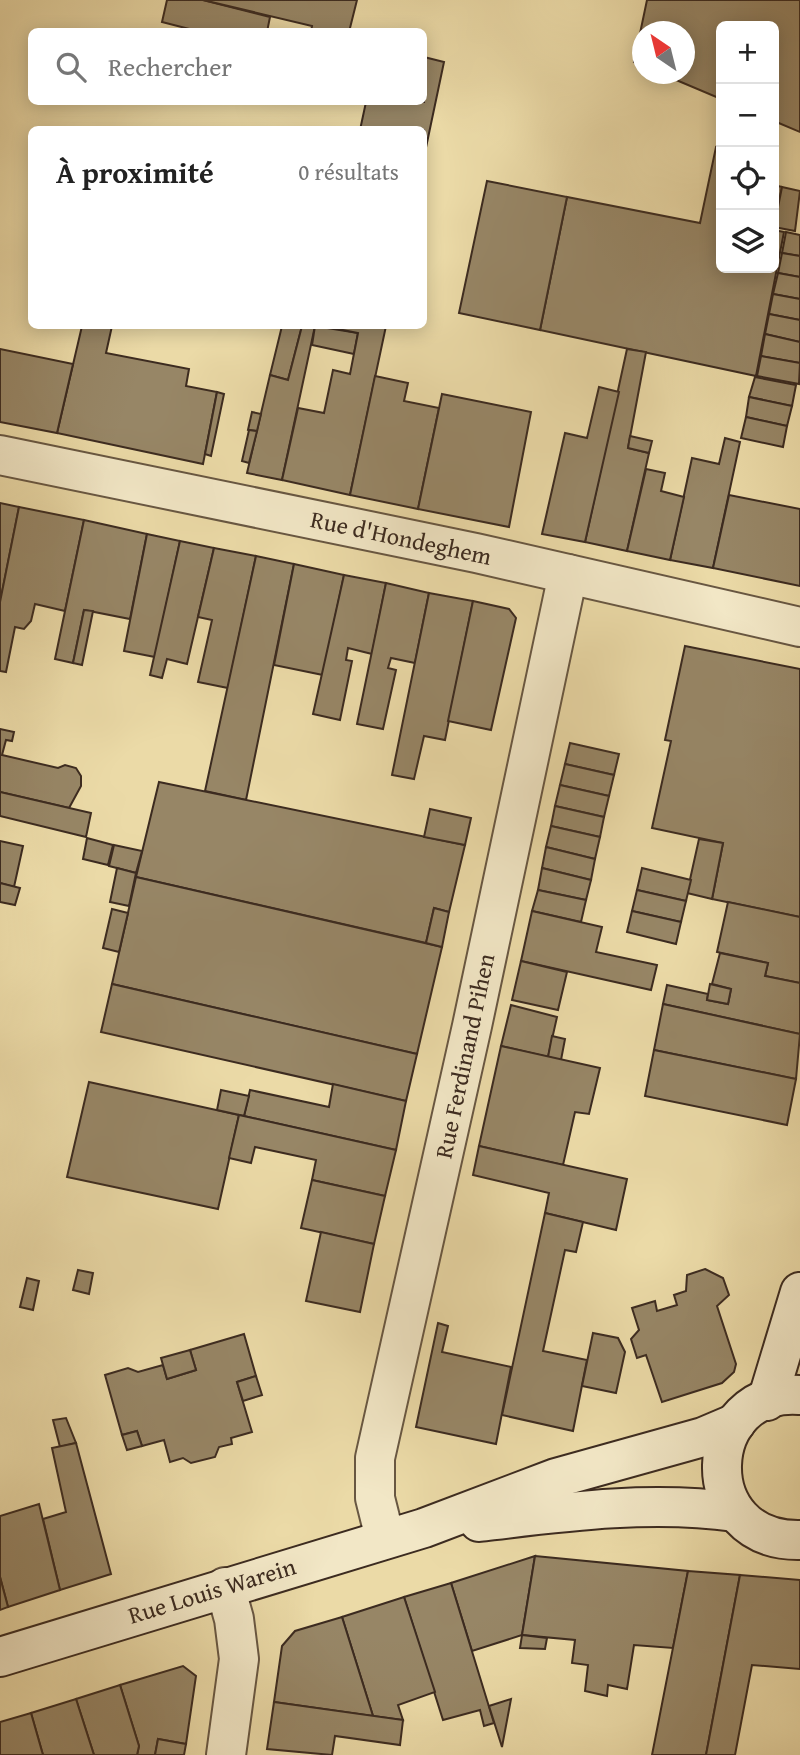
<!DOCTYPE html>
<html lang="fr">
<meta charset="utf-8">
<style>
:root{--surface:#fff;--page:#f2f2f2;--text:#222;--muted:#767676;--line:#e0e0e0}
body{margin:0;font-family:"Gentium Book Plus",serif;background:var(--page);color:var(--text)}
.controls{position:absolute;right:21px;top:21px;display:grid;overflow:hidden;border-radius:10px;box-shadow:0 4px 18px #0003}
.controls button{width:63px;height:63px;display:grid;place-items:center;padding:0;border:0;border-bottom:2px solid var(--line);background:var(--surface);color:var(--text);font:35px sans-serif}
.compass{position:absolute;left:632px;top:21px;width:63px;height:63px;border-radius:50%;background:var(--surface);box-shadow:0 4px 18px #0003;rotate:325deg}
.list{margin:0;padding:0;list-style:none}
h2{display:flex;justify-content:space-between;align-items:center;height:91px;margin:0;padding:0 28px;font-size:30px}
h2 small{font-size:23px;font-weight:400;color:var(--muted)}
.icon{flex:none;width:38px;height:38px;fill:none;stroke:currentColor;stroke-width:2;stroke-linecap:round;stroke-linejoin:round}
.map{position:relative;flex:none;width:800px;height:1755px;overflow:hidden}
.search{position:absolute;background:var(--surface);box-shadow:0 4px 18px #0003;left:28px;top:28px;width:399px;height:77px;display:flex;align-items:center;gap:18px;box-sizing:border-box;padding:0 24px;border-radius:10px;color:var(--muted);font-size:26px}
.panel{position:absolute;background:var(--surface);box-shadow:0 4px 18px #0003;left:28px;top:126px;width:399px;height:203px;border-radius:10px}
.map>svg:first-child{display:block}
</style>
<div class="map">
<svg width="800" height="1755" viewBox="0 0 800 1755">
<rect width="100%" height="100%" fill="#ebdaa7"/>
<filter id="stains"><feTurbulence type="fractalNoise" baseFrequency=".00286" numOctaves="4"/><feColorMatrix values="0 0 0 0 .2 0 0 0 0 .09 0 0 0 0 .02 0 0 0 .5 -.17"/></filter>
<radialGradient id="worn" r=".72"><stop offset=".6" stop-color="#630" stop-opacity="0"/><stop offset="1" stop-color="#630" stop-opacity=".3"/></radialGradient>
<g fill="#978666" stroke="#3c2b20" stroke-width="2">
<path d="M167,0H203L270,17L267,32H201L162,22Z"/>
<path d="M203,0H357L349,32H311L312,26Z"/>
<path d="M647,0H800V132L774,121V26H721V99L662,74H684V32H642V65L634,62Z"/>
<path d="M424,57L444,62L424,157V130H360L366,102H424Z"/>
<path d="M716,147L721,149V268H774V230L784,232L756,376L540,330L567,197L700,223Z"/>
<path d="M487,181L567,197L540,330L459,313Z"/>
<path d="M774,185L782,187L774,227Z"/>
<path d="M782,187L800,191L795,231L774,227Z"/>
<path d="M786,232L800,235V256L782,253Z"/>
<path d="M782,253L800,256V277L778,273Z"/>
<path d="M778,273L800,277V299L773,294Z"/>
<path d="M773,294L800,299V320L769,314Z"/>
<path d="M769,314L800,320V342L765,334Z"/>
<path d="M82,326H112L106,353L189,369L186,386L217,392L203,464L57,433Z"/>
<path d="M282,326H302L288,380L270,375Z"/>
<path d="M302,326H315L282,480L247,473L270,375L288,380Z"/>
<path d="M315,326L358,333L354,354L312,345Z"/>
<path d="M323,326H386L350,495L282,480L298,408L324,413L333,370L350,374L358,333Z"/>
<path d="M765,334L800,342V363L761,356Z"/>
<path d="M0,349L73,364L57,433L0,422Z"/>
<path d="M627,349L646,352L628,448L649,453L627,551L585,542Z"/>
<path d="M761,356L800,363L799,384L757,376Z"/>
<path d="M375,376L408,383L404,401L439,408L418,509L350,495Z"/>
<path d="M755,377L796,385L792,406L749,397Z"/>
<path d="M599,387L619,392L585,542L542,534L565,433L587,438Z"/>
<path d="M217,392L224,394L211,456L205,454Z"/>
<path d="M442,394L531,412L509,527L418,509Z"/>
<path d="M749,397L792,406L787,426L746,417Z"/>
<path d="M252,412L261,414L257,431L248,430Z"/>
<path d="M746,417L787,426L783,447L741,438Z"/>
<path d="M249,430L257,431L249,463L242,461Z"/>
<path d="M630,436L652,441L649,453L628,448Z"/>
<path d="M725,438L740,442L713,568L670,560L692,458L719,464Z"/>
<path d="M646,469L665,473L661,491L684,497L670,560L627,551Z"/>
<path d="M729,495L800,509V586L713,568Z"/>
<path d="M0,503L19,507L0,602Z"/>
<path d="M19,507L84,520L65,611L35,604L31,621L24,629L15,627L6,672L0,671V602Z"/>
<path d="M84,520L147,534L130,619L84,610L73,663L55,659Z"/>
<path d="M147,534L180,541L155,657L124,651Z"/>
<path d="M180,541L214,548L187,664L167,659L162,678L150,675Z"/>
<path d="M214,548L256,556L228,688L198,682L212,620L198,617Z"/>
<path d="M256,556L294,564L246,800L205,791Z"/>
<path d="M294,564L344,575L323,675L274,665Z"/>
<path d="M344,575L386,583L372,654L348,648L346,660L352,661L340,720L313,714Z"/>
<path d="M386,583L429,593L415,663L391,658L388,668L396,670L383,729L357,724Z"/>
<path d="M429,593L473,601L445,740L424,736L414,779L392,775Z"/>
<path d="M473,601L509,609L516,618L491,730L448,721Z"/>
<path d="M84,610L93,611L82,665L73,663Z"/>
<path d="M685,646L800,669V917L712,899L723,843L652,828L671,741L665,740Z"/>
<path d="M0,729L14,732L12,741L6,740L2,755L58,768L65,765L76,768L81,776V786L69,808L0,792Z"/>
<path d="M570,743L619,754L614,775L565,764Z"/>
<path d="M565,764L614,775L609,796L560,785Z"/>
<path d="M159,782L465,845L449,912L434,908L426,943L136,877Z"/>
<path d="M560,785L609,796L604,817L555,806Z"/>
<path d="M0,792L91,813L86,837L0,816Z"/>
<path d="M555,806L604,817L600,837L551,826Z"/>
<path d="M430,809L471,818L465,845L424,837Z"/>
<path d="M551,826L600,837L595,859L546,847Z"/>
<path d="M87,838L113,845L108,865L83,859Z"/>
<path d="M699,839L723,843L712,899L687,893Z"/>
<path d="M0,841L23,846L14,887L0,883Z"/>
<path d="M114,845L142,851L136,873L109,866Z"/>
<path d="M546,847L595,859L591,880L542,868Z"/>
<path d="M117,868L136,873L129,906L110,902Z"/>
<path d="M542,868L591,880L586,900L538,890Z"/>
<path d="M642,868L691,880L686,901L637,890Z"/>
<path d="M136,877L442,947L417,1054L112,984Z"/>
<path d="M0,883L20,888L15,905L0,902Z"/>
<path d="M538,890L586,900L581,922L532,911Z"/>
<path d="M637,890L686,901L681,922L632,911Z"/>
<path d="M728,902L800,917V983L765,976L768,963L717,952Z"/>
<path d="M434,908L449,912L442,947L426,943Z"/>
<path d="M112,909L128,913L119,952L103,948Z"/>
<path d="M532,911L602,927L596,952L657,965L651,990L521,961Z"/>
<path d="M632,911L681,922L676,944L627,932Z"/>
<path d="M720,953L768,963L765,976L800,983V1034L663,1004L667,985L708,994L707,1000L728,1004L731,989L712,984Z"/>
<path d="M521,961L567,972L558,1010L512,1000Z"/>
<path d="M112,984L417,1054L406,1101L101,1032Z"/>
<path d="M710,984L731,989L728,1004L707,1000Z"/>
<path d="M663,1004L800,1034L796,1079L654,1050Z"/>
<path d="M511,1005L557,1017L548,1057L501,1046Z"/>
<path d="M552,1036L565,1039L561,1060L548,1057Z"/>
<path d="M501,1046L600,1068L589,1114L575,1112L563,1165L479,1146Z"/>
<path d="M654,1050L796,1079L787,1125L645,1096Z"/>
<path d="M89,1082L239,1115L218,1209L67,1177Z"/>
<path d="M333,1084L406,1101L396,1150L244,1116L250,1090L329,1107Z"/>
<path d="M221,1090L249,1096L244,1116L217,1110Z"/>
<path d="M239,1115L396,1150L385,1196L312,1180L316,1160L255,1147L251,1163L229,1158Z"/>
<path d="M479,1146L627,1179L616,1230L545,1213L549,1193L473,1175Z"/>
<path d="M312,1180L385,1196L374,1244L301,1228Z"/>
<path d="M545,1213L583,1222L576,1252L565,1250L543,1351L587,1360L573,1431L502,1415Z"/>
<path d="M321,1232L374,1244L360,1312L306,1301Z"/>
<path d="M705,1269L723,1278L729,1295L717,1306L736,1364L734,1372L722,1383L662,1402L646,1355L637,1358L631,1339L639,1330L632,1308L655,1301L657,1311L677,1305L674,1295L686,1291L687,1275Z"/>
<path d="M78,1270L93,1273L89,1294L73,1290Z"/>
<path d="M27,1278L39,1281L33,1310L20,1307Z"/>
<path d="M438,1323L448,1326L442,1352L511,1367L496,1444L416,1427Z"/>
<path d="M593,1333L618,1338L625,1352L616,1393L582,1386Z"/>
<path d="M244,1334L256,1376L237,1382L252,1432L231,1438L232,1444L219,1447L215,1457L191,1463L183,1458L170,1462L164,1440L142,1446L137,1431L122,1435L105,1375L128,1368L138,1372L163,1365L167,1379L196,1370L190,1350Z"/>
<path d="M190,1350L196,1370L167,1379L161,1358Z"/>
<path d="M256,1376L262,1395L243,1401L237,1382Z"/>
<path d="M66,1418L76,1443L60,1447L53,1420Z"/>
<path d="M137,1431L142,1446L127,1450L122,1435Z"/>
<path d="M76,1443L111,1574L60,1590L43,1519L66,1512L52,1448Z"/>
<path d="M39,1504L60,1590L8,1607L0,1577V1516Z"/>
<path d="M535,1556L522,1635L472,1651L451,1583Z"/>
<path d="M535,1556L688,1571L673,1648L634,1645L627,1689L608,1685L607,1696L585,1691L588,1665L572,1663L575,1640L522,1635Z"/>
<path d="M688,1571L740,1575L706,1755H652Z"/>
<path d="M740,1575L800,1580V1669L752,1665L735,1755H706Z"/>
<path d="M0,1577L8,1607L0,1610Z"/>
<path d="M451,1583L494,1723L484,1726L480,1710L443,1720L404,1597Z"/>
<path d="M404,1597L435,1692L398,1705L403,1720L373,1716L342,1617Z"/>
<path d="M342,1617L373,1716L274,1702L282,1646L295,1631Z"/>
<path d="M522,1635L547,1638L545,1649L520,1648Z"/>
<path d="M183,1666L196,1676L186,1744L158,1739L155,1755H137L139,1746L120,1685Z"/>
<path d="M120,1685L139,1746L137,1755H94L76,1699Z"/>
<path d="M76,1699L94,1755H43L31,1713Z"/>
<path d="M511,1699L502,1747L489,1706Z"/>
<path d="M274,1702L403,1720L400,1745L335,1736L332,1755L267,1749Z"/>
<path d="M31,1713L43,1755H0V1722Z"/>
<path d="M158,1739L186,1744L184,1755H155Z"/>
</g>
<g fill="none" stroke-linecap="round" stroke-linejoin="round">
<g stroke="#685742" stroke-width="42">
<g id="street">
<path d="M0,455L476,553L800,627"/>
<path d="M385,1538L375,1498V1458L472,1026L568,574"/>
<path d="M225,1587L234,1619L239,1659L226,1755"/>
</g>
</g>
<g stroke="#3c2b20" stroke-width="42">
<g id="secondary">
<path d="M800,1395C700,1387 692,1542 800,1540"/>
<path d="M767,1401L800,1292"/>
<path d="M479,1522C562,1512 651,1500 735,1512"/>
<path d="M0,1657L424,1528L556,1478L703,1437L736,1423"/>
</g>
</g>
<use href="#street" stroke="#f2e7c6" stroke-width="38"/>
<use href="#secondary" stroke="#f2e7c6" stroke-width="38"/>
</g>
<g text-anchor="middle" stroke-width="6" stroke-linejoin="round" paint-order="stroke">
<g font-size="24" fill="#3c2b20" stroke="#f2e7c6">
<text transform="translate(401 538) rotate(12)" y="8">Rue d'Hondeghem</text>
<text transform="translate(465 1056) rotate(-78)" y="8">Rue Ferdinand Pihen</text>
<text transform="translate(212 1591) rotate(-17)" y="8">Rue Louis Warein</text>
</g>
</g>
<rect width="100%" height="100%" filter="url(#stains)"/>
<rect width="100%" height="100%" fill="url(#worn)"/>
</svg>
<div class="controls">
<button>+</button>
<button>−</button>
<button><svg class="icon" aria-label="locate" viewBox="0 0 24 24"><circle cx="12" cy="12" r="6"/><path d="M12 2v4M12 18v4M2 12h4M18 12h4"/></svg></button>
<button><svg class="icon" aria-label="layers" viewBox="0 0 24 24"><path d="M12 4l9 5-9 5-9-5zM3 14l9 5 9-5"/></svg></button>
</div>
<svg class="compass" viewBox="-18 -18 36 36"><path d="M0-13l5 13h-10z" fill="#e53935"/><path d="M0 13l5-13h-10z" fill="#767676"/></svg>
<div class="search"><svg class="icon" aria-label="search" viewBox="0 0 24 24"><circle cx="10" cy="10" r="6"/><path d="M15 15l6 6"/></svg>Rechercher</div>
<section class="panel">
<h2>À proximité<small>0 résultats</small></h2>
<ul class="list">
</ul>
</section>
</div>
